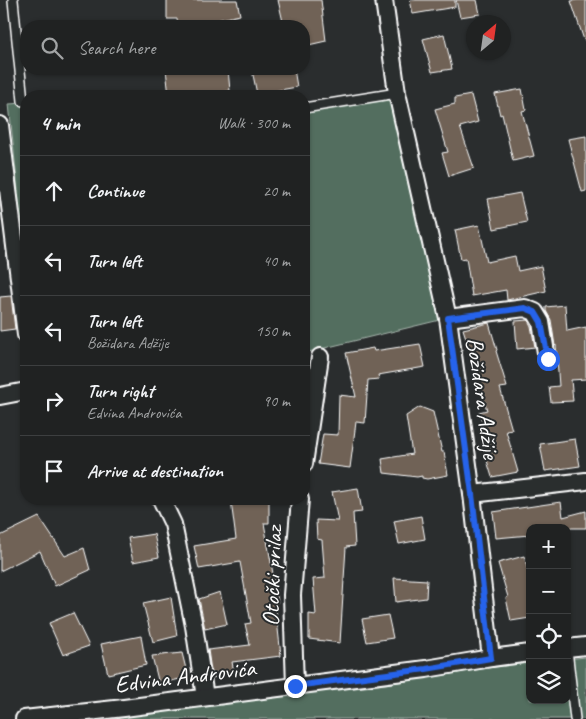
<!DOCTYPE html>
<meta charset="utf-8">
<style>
:root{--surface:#202222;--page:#2d2f2f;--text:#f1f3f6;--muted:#a2a4a5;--line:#3d3f40}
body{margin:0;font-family:Caveat,sans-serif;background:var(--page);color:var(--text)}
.controls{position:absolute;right:15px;bottom:15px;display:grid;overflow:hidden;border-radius:10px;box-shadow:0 1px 4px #0004}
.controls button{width:45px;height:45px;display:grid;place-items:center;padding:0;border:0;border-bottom:1px solid var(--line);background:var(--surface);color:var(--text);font:25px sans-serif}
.compass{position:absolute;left:466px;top:15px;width:45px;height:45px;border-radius:50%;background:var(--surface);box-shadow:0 1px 4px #0004;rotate:29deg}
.stop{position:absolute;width:15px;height:15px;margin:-11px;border:4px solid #2563eb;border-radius:50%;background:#fff}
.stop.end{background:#2563eb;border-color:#fff;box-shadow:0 1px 5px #0008}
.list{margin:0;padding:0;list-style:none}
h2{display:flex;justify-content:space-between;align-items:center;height:65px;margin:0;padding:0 20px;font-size:21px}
h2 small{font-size:16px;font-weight:400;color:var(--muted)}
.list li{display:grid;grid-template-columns:32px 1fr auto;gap:15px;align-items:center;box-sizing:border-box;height:70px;padding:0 20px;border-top:1px solid var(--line)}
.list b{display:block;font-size:19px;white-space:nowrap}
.list p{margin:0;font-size:16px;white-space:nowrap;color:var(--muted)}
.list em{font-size:16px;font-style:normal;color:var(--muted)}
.icon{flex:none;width:28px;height:28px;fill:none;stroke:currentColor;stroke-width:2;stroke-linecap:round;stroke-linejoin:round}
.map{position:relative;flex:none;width:586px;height:719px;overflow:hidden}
.search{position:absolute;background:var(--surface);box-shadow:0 1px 4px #0004;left:20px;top:20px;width:290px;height:55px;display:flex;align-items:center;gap:12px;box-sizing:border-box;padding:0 18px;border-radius:20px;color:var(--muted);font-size:19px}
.panel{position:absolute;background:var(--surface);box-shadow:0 1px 4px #0004;left:20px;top:90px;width:290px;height:415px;border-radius:20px}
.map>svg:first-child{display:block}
</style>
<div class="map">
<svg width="586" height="719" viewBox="0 0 586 719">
<rect width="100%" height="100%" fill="#2a2d2e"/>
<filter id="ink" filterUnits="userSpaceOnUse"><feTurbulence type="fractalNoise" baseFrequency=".02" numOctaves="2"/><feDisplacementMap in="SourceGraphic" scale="10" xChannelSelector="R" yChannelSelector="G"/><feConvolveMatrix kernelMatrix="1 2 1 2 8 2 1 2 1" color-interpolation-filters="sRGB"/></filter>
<g filter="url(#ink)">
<g fill="#526e5e" stroke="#a8b6ae">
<path d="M397,93L448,318L304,353V112Z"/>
<path d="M26,103V189L25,190L26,205V268L9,104Z"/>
<path d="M586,657V719H108L293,693L365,687L502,666L530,663V700H567V659Z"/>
</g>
<g fill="#706256" stroke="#fff">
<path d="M167,0H237L240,15L202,23V26H178L177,19H167Z"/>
<path d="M278,0H321L326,41L304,46V26H284Z"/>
<path d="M410,0H455V7L413,14Z"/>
<path d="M456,0H477L480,14L460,17Z"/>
<path d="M578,0H586V40H584L571,1Z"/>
<path d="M444,34L452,69L432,72L423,39Z"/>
<path d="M166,69H228L230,91L185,96H169Z"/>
<path d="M260,69H294L297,87L257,94L252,70Z"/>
<path d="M522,89L526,110L522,111L534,156L513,161L502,114L500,115L495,94Z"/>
<path d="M471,95L478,122L460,127L474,168L449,176L442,153L448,152L435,109L455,104V98Z"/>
<path d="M586,136V191L582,192L568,139Z"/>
<path d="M520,193L527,222L494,229L488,199Z"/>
<path d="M479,225L487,262L515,256L518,271L541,266L546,291L507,300L506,290L472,296L466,258L461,259L455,230Z"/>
<path d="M11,296L15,329L0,331V297Z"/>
<path d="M565,305L567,331L586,327V379L571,380L573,401L551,402L549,387L559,386L556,345L555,346L551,320L546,311V307Z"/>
<path d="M528,320L531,326L535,347L517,349L515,321Z"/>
<path d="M489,323L497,350L496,351L507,387L500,388L512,430L506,431L518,472L492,477L485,454L492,452L479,412L487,410L474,369H476L463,329Z"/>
<path d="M420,344L425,367L378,375L379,379L368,380L365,423L356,422L350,468L318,464L323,434L338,435L339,395L356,397L346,353L373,348L374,351Z"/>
<path d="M420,407L433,412L442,452H444L448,475L427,479L422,478V476L417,477L384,473L382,459L412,454L406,416Z"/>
<path d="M575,439L580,466L545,471L540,444Z"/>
<path d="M358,488L362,512L353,513L355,546L346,547L340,643L309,639V614L316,615L313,579L325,578L322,540L317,539L316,520L338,521L332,492Z"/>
<path d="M269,500V523H264L278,602H275L281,656L232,662L234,672L212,678L208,650L250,645L245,624L251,623L240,562L199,569L194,546L236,539L231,501Z"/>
<path d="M561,502L563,517L586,511V528H530V535L496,538L493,512Z"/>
<path d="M421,516L425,539L399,544L394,521Z"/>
<path d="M39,517L65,556L84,548L90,570L55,586L40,551L0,571V536Z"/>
<path d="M154,534L159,557L133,562L128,538Z"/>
<path d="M524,556L530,578V618L511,621L506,598L508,597L498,563Z"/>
<path d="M394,578L427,580L426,598L396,602Z"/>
<path d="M220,592L227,624L205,629L199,599Z"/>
<path d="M171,597L177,636L153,642L143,603Z"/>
<path d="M73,613L89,646L63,655L49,623Z"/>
<path d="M388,615L393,638L367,642L362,619Z"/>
<path d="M141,636L146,665L108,674L101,644Z"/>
<path d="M182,653L188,677L159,684L152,656Z"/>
</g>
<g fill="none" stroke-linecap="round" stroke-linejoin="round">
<g stroke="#fff" stroke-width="12">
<g id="lane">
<path d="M13,0L23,101"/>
<path d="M304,108L397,93"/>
<path d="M567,650L575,719"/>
</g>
</g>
<g stroke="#fff" stroke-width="20">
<g id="street">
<path d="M384,0L397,93L448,318L472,494L491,658"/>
<path d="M0,125L26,335"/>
<path d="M448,318L525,308L535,312L541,322L547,359"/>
<path d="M0,396L26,391"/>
<path d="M304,464L320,357"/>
<path d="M472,494L586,481"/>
<path d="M161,499L173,524L194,626L205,697"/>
<path d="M567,648L586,646"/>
<path d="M295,686L292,595L300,499"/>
<path d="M24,719L124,708L426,669L491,658L530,653"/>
</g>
</g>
<use href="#lane" stroke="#2a2d2e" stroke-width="9"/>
<use href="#street" stroke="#2a2d2e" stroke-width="16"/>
</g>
</g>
<g fill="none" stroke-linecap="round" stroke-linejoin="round" filter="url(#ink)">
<path stroke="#2563eb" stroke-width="6" d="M295,686L426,669L491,658L472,494L448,318L525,308L535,312L541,322L548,359"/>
</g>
<g text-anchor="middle" stroke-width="4" stroke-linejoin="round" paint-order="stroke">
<g font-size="24" fill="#fff" stroke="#2a2d2e">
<text transform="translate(483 398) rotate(82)" y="8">Božidara Adžije</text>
<text transform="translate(272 576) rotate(-88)" y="8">Otočki prilaz</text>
<text transform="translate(185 676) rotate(-7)" y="8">Edvina Androvića</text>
</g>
</g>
</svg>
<div class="controls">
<button>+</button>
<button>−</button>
<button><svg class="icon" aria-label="locate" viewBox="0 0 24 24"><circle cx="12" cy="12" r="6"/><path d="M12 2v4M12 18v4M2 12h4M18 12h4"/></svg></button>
<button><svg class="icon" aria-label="layers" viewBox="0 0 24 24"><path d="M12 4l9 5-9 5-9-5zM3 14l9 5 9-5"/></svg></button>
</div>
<svg class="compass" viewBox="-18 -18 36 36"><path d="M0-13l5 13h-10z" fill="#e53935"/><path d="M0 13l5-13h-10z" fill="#a2a4a5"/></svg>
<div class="stop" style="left:548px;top:359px"></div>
<div class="stop end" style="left:295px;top:686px"></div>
<div class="search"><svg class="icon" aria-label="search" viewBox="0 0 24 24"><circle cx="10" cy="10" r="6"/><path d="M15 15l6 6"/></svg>Search here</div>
<section class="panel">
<h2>4 min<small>Walk · 300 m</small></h2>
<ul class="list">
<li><svg class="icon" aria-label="ahead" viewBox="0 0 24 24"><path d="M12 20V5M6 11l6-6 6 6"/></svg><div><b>Continue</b></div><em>20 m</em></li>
<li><svg class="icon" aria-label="left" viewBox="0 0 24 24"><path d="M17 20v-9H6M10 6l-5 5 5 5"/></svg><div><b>Turn left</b></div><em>40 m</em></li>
<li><svg class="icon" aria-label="left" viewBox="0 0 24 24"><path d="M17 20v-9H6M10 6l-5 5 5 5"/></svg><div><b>Turn left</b><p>Božidara Adžije</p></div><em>150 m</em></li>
<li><svg class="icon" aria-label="right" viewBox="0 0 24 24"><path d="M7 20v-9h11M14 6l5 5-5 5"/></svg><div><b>Turn right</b><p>Edvina Androvića</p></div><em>90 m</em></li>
<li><svg class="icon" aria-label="arrive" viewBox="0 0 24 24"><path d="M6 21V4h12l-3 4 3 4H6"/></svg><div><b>Arrive at destination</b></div></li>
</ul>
</section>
</div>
